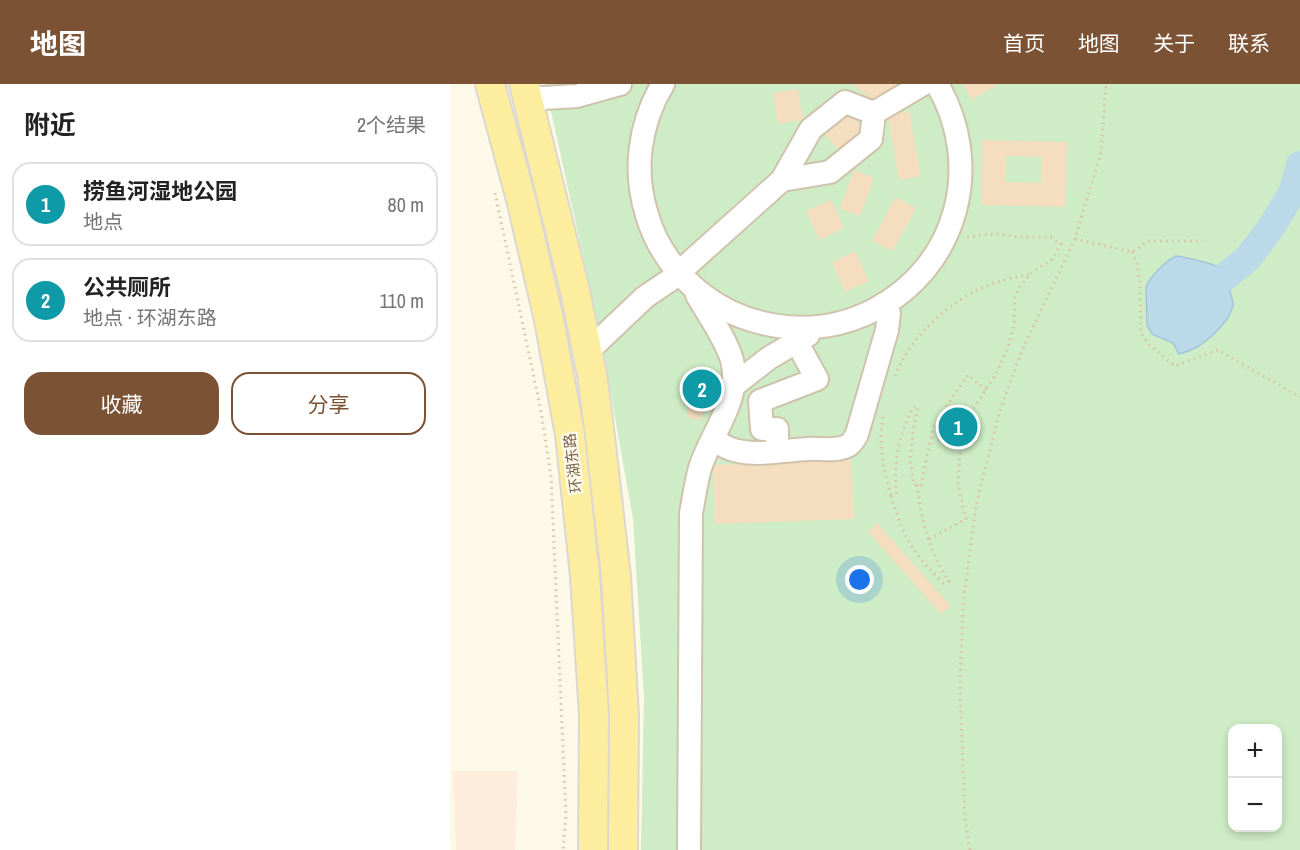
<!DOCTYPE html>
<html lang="zh">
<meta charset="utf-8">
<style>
:root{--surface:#fff;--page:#f6f6f6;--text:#222;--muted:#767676;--line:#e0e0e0;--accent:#7c5234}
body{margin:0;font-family:"Archivo Narrow","Noto Sans SC",sans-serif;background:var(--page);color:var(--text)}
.controls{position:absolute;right:18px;bottom:18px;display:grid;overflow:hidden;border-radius:12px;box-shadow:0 3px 9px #0003}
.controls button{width:54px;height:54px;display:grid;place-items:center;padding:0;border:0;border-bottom:2px solid var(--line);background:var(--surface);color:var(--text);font:30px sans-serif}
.you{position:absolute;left:410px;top:496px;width:21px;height:21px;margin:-15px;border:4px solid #fff;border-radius:50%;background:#1a73e8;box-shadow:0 0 0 9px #1a73e833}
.badge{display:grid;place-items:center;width:39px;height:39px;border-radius:50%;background:var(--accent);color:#fff;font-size:20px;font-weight:700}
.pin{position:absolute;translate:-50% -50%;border:3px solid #fff;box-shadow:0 2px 6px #0006}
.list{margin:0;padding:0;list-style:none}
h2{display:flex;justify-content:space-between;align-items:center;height:78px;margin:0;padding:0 24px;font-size:26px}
h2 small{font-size:20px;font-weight:400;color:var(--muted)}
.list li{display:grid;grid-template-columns:39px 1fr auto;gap:18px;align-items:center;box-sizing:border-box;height:84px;margin:0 12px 12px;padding:0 12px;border:2px solid var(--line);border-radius:18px}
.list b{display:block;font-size:22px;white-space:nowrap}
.list p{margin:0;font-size:20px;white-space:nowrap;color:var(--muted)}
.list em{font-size:20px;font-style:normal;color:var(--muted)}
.actions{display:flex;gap:12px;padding:18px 24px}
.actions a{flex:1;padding:14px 0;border:2px solid var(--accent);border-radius:18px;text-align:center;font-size:21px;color:var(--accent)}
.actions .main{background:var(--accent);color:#fff}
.map{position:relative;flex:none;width:850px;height:766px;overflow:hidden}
header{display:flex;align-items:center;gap:36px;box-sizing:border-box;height:84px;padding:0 30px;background:var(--accent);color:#fff}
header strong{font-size:28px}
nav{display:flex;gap:33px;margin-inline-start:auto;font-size:21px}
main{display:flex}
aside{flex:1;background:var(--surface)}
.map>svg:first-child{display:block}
</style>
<header>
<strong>地图</strong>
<nav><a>首页</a><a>地图</a><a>关于</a><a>联系</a></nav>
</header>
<main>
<aside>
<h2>附近<small>2个结果</small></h2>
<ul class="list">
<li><span class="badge" style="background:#0f9aa8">1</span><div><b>捞鱼河湿地公园</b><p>地点</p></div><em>80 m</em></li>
<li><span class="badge" style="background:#0f9aa8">2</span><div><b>公共厕所</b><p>地点 · 环湖东路</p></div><em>110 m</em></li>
</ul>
<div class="actions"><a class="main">收藏</a><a>分享</a></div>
</aside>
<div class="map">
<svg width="850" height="766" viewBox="0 0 850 766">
<rect width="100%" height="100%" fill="#fdf9e8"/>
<path fill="#feecdc" d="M3,687H68L65,766H6Z"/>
<path fill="#ceecc5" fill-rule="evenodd" d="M95,0H850V766H191L194,613L183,435L150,250ZM782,644H828V744H782Z"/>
<path fill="#bbd9e8" stroke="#a1c6db" stroke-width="1.5" d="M726,172C735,173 766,180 771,185C775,190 779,201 780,207C781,211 783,217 783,221C780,237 760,255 747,263C742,266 735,268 729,270L723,259L702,250L697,241L696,204C698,194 717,176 726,172Z"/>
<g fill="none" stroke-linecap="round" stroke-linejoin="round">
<path stroke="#bbd9e8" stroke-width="28" d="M775,193L798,174L820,145L843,107L850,81"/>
</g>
<g fill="#f4debf" fill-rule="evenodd">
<path d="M402,0H448L430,22Z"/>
<path d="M513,0H549L522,16Z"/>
<path d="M348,5L353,36L328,40L323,9Z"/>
<path d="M395,24L415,47L391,69L370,45Z"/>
<path d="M459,27L471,92L449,96L438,31Z"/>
<path d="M532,56L617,58L615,123L531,121ZM556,72L592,73L591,99L555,98Z"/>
<path d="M404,86L424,94L410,132L390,125Z"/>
<path d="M445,113L466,124L443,167L422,157Z"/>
<path d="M381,116L394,144L369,156L356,127Z"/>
<path d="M405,167L419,197L395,208L382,178Z"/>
<path d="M251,291L264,294L259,320L256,326L253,327L251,336L237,333L239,316L246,294Z"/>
<path d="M401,376L404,435L265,440L263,381Z"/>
<path d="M427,439L501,522L491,530L418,448Z"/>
</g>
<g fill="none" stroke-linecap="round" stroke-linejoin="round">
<g stroke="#d0c3ad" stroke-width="26">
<g id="minor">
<path d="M213,0C189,40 183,87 197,131C206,163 227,191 253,211C275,228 301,238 328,242C361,247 395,241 424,226C509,182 534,80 487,0"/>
<path d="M77,15L127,12L170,0"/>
<path d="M332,96L380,88L421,55L424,29L473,0"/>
<path d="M137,268L195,213L229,190L236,182L332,96L361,45L395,18L424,29"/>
<path d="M283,302L319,274L358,251"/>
<path d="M263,355C271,361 278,365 288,367C310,372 335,366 358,365C370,364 388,368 399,361C403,358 405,354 407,350L437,246L439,229L434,220"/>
<path d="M327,367V345H312L310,317L367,295L346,257"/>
<path d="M239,766L241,429C244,414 246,398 250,384C261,349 292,315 282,276C276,255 258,230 247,211"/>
</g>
</g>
<g stroke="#dcd7d0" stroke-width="32">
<g id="major">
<path d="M40,0L72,119L99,236L120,351L135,492L144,631L143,766"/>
<path d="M74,0L125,207L142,291L149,344L166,492L174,632L173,766"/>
</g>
</g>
<g stroke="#dac2a1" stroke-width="3" stroke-dasharray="1.5 4.5" stroke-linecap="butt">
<path d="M45,109L91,327L101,392L116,732L113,766"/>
<path d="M625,155L682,168L698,157H753"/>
<path d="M682,168L687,180L690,201L691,249L698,260L725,282L768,266L850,313"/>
<path d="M445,292C460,255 492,224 527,206C543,198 562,194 580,190"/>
<path d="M433,333C428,360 433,385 441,411L446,409C444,374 448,354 463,323H468L464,340L460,376L464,401H471L483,345L495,324L518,291L536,306"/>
<path d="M441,412C448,434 455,456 470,474C477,483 485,491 493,499L499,497C479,469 471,434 467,401"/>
<path d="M479,455L516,435L512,419L508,399L510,371L515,343L524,324L547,288L558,263L564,242L565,214L569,204L580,190L602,175L611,160L601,153H567L548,150L528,151L514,154"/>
<path d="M520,766L515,735L510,605L513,521L526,421L550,326L572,266L625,155L651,68L656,0"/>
</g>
<use href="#minor" stroke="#fff" stroke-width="22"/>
<use href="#major" stroke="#fded9f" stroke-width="28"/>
</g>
<g text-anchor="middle" stroke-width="4.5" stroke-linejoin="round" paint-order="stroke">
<g font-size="15" fill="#79644a" stroke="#fffcef">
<text transform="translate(123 379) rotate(-97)" y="5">环湖东路</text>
</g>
</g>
</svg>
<div class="controls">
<button>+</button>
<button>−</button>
</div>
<div class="you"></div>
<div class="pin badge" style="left:508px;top:343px;background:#0f9aa8">1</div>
<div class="pin badge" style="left:252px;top:305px;background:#0f9aa8">2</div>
</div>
</main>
